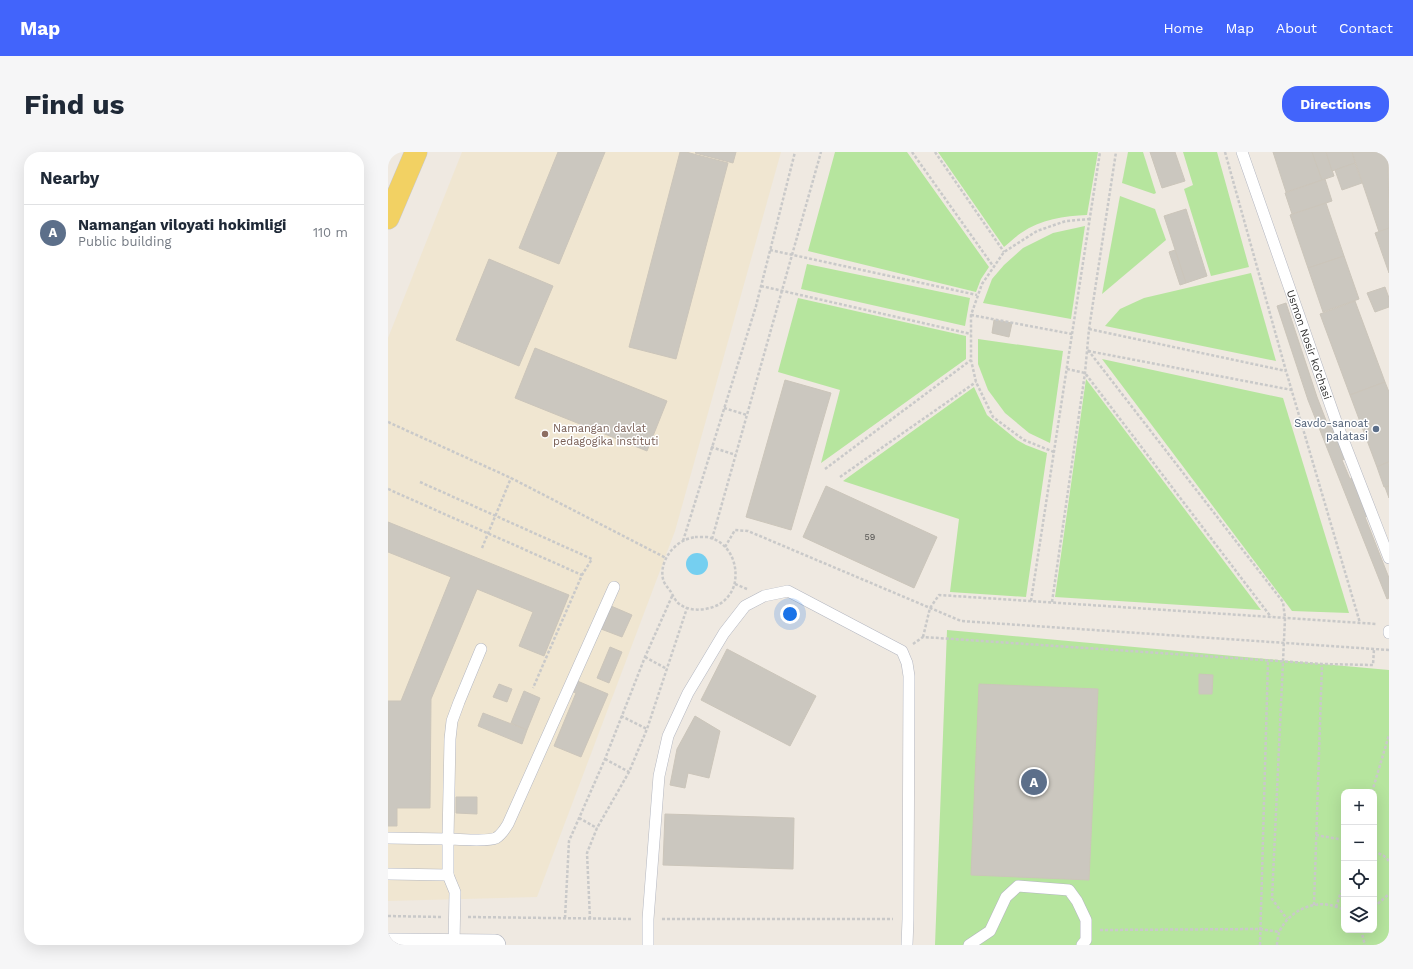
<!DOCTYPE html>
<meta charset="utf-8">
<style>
:root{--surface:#fff;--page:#f6f6f7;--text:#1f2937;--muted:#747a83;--line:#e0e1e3;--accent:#4264fb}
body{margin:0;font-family:"Work Sans",sans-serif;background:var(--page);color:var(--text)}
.controls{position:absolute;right:12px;bottom:12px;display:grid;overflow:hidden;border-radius:8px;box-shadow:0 4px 16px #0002}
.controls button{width:36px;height:36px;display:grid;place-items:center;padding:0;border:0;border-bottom:1px solid var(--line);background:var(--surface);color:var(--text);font:20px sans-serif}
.you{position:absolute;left:402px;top:462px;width:14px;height:14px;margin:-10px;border:3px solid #fff;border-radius:50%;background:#1a73e8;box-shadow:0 0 0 6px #1a73e833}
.badge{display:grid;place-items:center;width:26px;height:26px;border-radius:50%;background:var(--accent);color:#fff;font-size:13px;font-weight:700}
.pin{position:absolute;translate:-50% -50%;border:2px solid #fff;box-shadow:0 1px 4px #0006}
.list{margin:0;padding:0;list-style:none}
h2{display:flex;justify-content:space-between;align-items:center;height:52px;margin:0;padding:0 16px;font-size:17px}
h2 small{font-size:13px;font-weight:400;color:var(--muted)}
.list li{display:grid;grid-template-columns:26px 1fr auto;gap:12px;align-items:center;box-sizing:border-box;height:56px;padding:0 16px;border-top:1px solid var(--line)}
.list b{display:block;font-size:15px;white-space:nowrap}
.list p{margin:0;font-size:13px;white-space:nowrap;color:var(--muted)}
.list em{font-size:13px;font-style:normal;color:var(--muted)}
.icon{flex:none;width:22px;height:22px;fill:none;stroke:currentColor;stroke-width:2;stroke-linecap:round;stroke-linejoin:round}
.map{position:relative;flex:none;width:1001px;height:793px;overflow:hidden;border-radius:16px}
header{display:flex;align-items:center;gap:24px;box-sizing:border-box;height:56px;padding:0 20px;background:var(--accent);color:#fff}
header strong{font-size:19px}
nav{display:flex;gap:22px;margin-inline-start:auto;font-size:14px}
.intro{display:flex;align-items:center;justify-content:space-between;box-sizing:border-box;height:96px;padding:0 24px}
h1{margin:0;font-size:28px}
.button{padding:10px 18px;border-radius:16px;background:var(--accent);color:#fff;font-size:14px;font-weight:700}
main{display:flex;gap:24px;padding:0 24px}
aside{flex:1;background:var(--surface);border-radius:16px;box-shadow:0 4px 16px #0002}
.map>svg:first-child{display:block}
</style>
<header>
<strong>Map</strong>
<nav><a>Home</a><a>Map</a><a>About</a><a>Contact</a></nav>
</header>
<div class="intro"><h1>Find us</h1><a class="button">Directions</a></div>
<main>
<aside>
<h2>Nearby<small></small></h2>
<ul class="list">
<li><span class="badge" style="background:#5c6f8a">A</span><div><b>Namangan viloyati hokimligi</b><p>Public building</p></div><em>110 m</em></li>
</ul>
</aside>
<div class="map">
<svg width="1001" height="793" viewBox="0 0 1001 793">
<rect width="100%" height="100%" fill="#efe9e1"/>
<path fill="#f0e6d1" d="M74,0H393L287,379L149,745L0,749V186Z"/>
<g fill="#b6e59e" fill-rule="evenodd">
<path d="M447,0H519L601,115L593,127L588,140L420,99Z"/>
<path d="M550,0H710L699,63C676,64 653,67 633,81C627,85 622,90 616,95Z"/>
<path d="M740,0H755L768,41L766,42L734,31Z"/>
<path d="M795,0H829L861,115L823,124L796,37L805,33Z"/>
<path d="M732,44L767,57L778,88L714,142Z"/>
<path d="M697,74L683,167L595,151L604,127L616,113L635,96L665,81Z"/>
<path d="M419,112L582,146L577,174L413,137Z"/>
<path d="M863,121L888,209L717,174L732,157L756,146Z"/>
<path d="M410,146L578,184V207L433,311L452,238L390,220Z"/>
<path d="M590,187L675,199L662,291L641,281L617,261L600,238L590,212Z"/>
<path d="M714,207L895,246L961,461L904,459Z"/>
<path d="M698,227L873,458L667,445Z"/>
<path d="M586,235L599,263L607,270L629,288L638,293L659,301L638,445L562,440L571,367L455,329Z"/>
<path d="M559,478L1001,518V793H547ZM956,640H986V778H956Z"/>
</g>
<circle fill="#75cff0" cx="309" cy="412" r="11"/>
<g fill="#cbc7bf" stroke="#cbc5ba">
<path d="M170,0H217L171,112L131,96Z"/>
<path d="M292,0H298L340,11L288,207L241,195Z"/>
<path d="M308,0H348L345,11L307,1Z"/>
<path d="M762,0H787L797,29L774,36Z"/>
<path d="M885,0H924L934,28L898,40Z"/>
<path d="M924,0H938L946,24L934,28Z"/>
<path d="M938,0H964L967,11L944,19Z"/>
<path d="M964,0H1000L1001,76L991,80Z"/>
<path d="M967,11L974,31L954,38L947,18Z"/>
<path d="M937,27L944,49L904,62L897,41Z"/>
<path d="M938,51L956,104L920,116L902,63Z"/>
<path d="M798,57L819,124L798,131L776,64Z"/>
<path d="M1001,76V121L987,81Z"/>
<path d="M787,98L798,131L792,133L781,100Z"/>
<path d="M956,104L971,147L935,160L920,116Z"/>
<path d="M101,107L165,134L131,214L68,188Z"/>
<path d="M997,135L1001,146V155L987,160L979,141Z"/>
<path d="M967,149L997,230L962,243L932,162Z"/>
<path d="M898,151L929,245L939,271L945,269L959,306L954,308L962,327L967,325L982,363L977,365L1001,426V446L999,447L920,248L889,154Z"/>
<path d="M606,168L624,171L621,185L604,181Z"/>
<path d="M147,196L279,249L259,299L127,246Z"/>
<path d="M397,228L443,241L403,378L358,365Z"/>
<path d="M997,230L1001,240V310L989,315L962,243Z"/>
<path d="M1000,310L1001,314V334L996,335L989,315Z"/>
<path d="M438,334L549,385L526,436L415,385Z"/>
<path d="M1001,334V346L997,335Z"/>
<path d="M0,370L181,443L156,504L131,494L145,460L89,437L43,547L42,656H9V674H0V549H13L63,425L0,400Z"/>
<path d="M223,454L244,463L234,485L213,477Z"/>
<path d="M222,495L234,500L221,531L209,526Z"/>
<path d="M339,497L428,544L402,594L313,548Z"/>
<path d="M811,522L825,523L824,542H811Z"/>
<path d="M187,528L220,542L193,605L166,594L188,541L183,539Z"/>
<path d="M111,532L124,537L119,550L105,545Z"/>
<path d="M591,532L710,537L701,728L583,723Z"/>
<path d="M136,539L152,546L139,578L123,571Z"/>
<path d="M95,561L139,578L134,592L90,574Z"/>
<path d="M307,564L332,579L321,626L300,621L297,636L282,633L289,597Z"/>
<path d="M68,645H89V662L68,661Z"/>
<path d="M277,662L406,666L405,717L275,713Z"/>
</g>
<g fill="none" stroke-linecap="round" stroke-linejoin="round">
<g stroke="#b4b7c1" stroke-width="12">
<g id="lane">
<path id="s1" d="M854,0L949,272L1001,406"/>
<path d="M1001,479V481"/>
<path d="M0,686L60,687L62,587L64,569L71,550L93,497"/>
<path d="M0,722L60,723L67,740L66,792"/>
<path d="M60,723V687C71,687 100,690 108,686C113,683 117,677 120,672L226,435"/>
<path d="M260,793V767L271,624L280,584L300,541L336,481L357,454L376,444L400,439L514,499L519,511L521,524L520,767L519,793"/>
<path d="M581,793L602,779L618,745L630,734L681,738L689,749L698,768V788L694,793"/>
</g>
</g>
<g stroke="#b4b7c1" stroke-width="22">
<path id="street" d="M0,792L107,793"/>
</g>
<g stroke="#c9c9c9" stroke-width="23">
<path id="primary" d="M0,66L28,0"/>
</g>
<g stroke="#c9c9c9" stroke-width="2.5" stroke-dasharray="3 2" stroke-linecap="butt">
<path d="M524,0L605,114"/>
<path d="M547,0L616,100"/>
<path d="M837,0L898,219L972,471"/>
<path d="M382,98L589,143"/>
<path d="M373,134L583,182"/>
<path d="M583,163L684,182"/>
<path d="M701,177L898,219"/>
<path d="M700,198L895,450L897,466L884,747L899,767"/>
<path d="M700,199L904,238"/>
<path d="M679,217L697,221L883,465"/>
<path d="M336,256L359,263"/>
<path d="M0,270L123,326L278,406"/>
<path d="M323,295L348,303"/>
<path d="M666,300L636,288L605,265L588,230L583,208V163L594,132L616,100L649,79L678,69L702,67"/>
<path d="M437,317L583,208"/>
<path d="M452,325L588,230"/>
<path d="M32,330L204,407L194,423L145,536"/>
<path d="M0,337L194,423"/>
<path d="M307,385C310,385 315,385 319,385C340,389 350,410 347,429C346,439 338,449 330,453C317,459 301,460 290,451C287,448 285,444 283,440C281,437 278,434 276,430C270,415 281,396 295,389C298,387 303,386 307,385Z"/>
<path d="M324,387L433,0"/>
<path d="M295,389L368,154L407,0"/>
<path d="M337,395L347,378L360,379L573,469L1001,498"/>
<path d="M94,396L123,326"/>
<path d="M347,432L359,437"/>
<path d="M643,449L712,0"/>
<path d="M664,450L697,221L701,177L728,0"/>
<path d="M535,485L542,456L551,443L989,472"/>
<path d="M525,492L535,485L934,512L985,513L986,497"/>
<path d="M257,505L279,517"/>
<path d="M233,564L259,577"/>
<path d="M217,607L241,620"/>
<path d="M984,640L1001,583"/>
<path d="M191,666L209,676"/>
<path d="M928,683L956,688"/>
<path d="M986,699L996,704L1001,709"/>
<path d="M926,753L934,512"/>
<path d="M948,755L956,731"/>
<path d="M986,755L1001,742"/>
<path d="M0,764L53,765"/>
<path d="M80,765L245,767"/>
<path d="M177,766L181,689L217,607L257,505L285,442"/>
<path d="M202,767L199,701L209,676L241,620L259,577L299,456"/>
<path d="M274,767H505"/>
<path d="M712,778L872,777L891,780"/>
<path d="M973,778L977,793"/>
<path d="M872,793L880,509"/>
<path d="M889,793C889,789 890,785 891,781C898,762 921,749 942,753C946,754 952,756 956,758"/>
</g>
<use href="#lane" stroke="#fff" stroke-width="11"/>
<use href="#street" stroke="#fff" stroke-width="21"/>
<use href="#primary" stroke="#f2d163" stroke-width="22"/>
</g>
<circle fill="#5c6f8a" stroke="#fff" stroke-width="1.5" cx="988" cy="277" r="4"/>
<circle fill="#8d6e63" stroke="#fff" stroke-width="1.5" cx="157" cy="282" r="4"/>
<g text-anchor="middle" stroke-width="3" stroke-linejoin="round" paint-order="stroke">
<g font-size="9" fill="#555452">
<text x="482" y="388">59</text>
</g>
<g font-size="11" fill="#2e2e2e" stroke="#fff">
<text dy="4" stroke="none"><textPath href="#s1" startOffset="204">Usmon Nosir ko'chasi</textPath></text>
</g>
<g font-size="11" fill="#4e5e75" stroke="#fff" text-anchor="end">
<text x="980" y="275">Savdo-sanoat<tspan x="980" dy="13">palatasi</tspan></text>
</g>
<g font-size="11" fill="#785e54" stroke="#fff" text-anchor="start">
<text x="165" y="280">Namangan davlat<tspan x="165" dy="13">pedagogika instituti</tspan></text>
</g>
</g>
</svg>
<div class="controls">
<button>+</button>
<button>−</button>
<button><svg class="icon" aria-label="locate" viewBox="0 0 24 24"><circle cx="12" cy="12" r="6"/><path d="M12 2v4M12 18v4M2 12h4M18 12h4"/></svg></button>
<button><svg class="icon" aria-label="layers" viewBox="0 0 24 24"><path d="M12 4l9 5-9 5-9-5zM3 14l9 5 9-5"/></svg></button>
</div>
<div class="you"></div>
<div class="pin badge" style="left:646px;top:630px;background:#5c6f8a">A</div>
</div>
</main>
